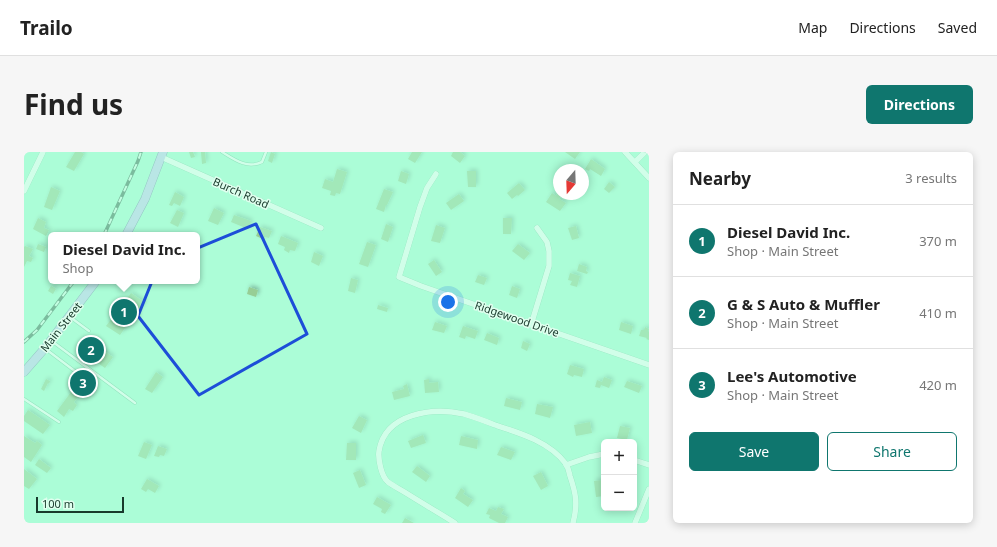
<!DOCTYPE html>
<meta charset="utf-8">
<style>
:root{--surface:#fff;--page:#f6f6f6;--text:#222;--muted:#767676;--line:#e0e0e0;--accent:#0f766e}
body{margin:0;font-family:"Noto Sans",sans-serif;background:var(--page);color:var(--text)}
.controls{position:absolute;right:12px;bottom:12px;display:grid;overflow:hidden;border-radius:6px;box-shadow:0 2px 10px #0003}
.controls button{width:36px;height:36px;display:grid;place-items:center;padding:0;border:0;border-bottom:1px solid var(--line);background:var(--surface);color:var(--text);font:20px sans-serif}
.compass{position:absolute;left:529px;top:12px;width:36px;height:36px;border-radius:50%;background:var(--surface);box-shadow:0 2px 10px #0003;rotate:199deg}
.scale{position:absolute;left:12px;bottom:10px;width:88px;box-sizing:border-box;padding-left:4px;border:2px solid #183a2c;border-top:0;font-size:11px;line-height:14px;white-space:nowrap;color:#183a2c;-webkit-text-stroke:3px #e0ffef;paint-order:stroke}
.you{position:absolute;left:424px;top:150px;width:14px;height:14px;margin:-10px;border:3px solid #fff;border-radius:50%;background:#1a73e8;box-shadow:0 0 0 6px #1a73e833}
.badge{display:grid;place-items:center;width:26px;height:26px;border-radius:50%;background:var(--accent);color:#fff;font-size:13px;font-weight:700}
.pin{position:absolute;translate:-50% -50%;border:2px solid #fff;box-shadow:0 1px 4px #0006}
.popup{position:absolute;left:24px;top:80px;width:152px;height:52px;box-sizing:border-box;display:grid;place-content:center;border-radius:6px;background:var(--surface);filter:drop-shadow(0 1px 3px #0005);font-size:13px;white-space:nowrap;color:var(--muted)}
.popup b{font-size:15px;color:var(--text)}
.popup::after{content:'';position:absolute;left:50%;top:100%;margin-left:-8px;border:8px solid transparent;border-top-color:var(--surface)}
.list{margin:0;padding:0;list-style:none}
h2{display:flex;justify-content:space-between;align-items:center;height:52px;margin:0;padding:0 16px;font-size:17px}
h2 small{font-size:13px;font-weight:400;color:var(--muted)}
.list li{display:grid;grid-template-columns:26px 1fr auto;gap:12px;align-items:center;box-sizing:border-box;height:72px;padding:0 16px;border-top:1px solid var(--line)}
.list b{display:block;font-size:15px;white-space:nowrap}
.list p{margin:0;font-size:13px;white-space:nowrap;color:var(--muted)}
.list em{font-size:13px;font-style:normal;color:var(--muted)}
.actions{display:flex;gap:8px;padding:12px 16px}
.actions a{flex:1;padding:9px 0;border:1px solid var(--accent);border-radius:6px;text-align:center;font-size:14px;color:var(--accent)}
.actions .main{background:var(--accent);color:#fff}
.map{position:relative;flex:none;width:625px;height:371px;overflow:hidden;border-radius:6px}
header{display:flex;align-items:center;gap:24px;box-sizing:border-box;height:56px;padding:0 20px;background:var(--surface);border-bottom:1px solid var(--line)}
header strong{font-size:19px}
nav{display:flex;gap:22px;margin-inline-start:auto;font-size:14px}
.intro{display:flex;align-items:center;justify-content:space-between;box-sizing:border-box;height:96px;padding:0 24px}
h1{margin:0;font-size:28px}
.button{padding:10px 18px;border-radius:6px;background:var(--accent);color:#fff;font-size:14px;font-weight:700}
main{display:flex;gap:24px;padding:0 24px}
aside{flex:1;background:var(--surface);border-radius:6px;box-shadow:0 2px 10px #0003}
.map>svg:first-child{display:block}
</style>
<header>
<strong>Trailo</strong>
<nav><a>Map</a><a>Directions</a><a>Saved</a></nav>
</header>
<div class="intro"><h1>Find us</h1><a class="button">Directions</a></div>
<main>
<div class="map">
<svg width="625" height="371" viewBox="0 0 625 371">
<defs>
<filter id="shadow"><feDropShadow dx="2" dy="-2" stdDeviation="2" flood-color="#0004"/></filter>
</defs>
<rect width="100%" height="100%" fill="#acfdd7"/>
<g fill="#97ce95" filter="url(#shadow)">
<path d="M51,0H57L60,2L50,19L42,15Z"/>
<path d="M165,0H169L171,5L167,6Z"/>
<path d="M177,0H181L182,11L178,12Z"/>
<path d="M247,0L251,2L248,11L244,9Z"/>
<path d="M388,0H398L391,11L384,7Z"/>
<path d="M429,0H436L441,4L436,11L427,4Z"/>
<path d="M541,0H556L551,7Z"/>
<path d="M567,7L581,17L577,24L566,17L565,19L561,17Z"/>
<path d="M313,17L323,20L316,42L312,41L311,44L306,43L307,39L298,36L301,27L309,30Z"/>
<path d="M377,19L385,22L382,32L374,29Z"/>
<path d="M443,19H452V35H444Z"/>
<path d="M585,30L591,35L585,41L580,37Z"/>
<path d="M495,31L501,38L494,44L493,43L488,47L483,41Z"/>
<path d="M27,35L36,39L28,58L20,55Z"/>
<path d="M360,37L369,40L363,53H362L360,60L352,57Z"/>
<path d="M151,40L160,45L156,54L150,51L148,54L145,53Z"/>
<path d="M528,41L532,44L533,42L537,44L535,47L542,51L536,59L522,50Z"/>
<path d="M435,42L440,49L427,58L422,51Z"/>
<path d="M190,56L200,61L194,73L184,69Z"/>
<path d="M153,58L160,61L154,75L146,71Z"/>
<path d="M210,63L227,69L224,77L207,70Z"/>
<path d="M14,66L22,70L20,76L25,78L22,84L9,77Z"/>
<path d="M479,66H488L487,82H479Z"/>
<path d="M362,72L369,75L364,90L357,87Z"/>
<path d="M412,73L421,76L416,91L407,89Z"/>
<path d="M552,74L555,86L548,88L544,76Z"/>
<path d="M236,75L248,79L245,86L241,85V88L232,84Z"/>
<path d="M257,84L274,91L271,99L266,98L265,101L260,98L261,95L254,92Z"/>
<path d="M343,90L352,93L344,115L335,112Z"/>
<path d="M14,92L22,95L20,100L12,97Z"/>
<path d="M494,92L506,101L500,108L488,99Z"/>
<path d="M1,94L9,97L5,104L9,106L7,110L3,109L0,115V95Z"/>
<path d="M290,100L299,104L295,114L287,110Z"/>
<path d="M410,108L418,120L412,124L404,112Z"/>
<path d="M555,112L563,115L562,119L564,120L563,122L553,119Z"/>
<path d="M546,121L556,124L553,135L546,133L548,129L544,128Z"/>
<path d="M454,123L463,126L460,133L451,130Z"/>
<path d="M327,126L334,128L331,141L324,139Z"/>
<path d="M27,134L32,137L29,142L24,139Z"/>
<path d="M488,134L496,137L493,146L485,143Z"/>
<path d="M225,135L234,138L232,145L223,142Z"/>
<path d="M107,141L120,150L96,183L82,174Z"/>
<path d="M354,153L364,156L363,160L353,157Z"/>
<path d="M411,170L423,174L420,181L408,178Z"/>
<path d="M597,170L609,174L607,182L595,178Z"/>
<path d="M439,174L454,179L451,187L442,184L441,187L435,185Z"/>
<path d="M621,175L625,177L624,179L625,180V188L622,187L623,186L615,184L617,178H620Z"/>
<path d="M463,181L475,186L473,193L460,188Z"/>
<path d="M499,189L506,192L503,199L497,196Z"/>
<path d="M67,190L89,205L81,216L59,201Z"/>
<path d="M546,213L560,217L558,225L550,223L549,225L543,222Z"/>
<path d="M132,220L139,225L128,241L121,237Z"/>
<path d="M61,221L68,227L62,236L65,238L61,242L58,240L50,250L53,253L49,259L45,257L40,265L33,259Z"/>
<path d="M580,225L588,228L585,236L577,233L576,236L571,235L573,228L578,230Z"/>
<path d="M22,227L26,229L25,232L24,231L20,239L17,237Z"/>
<path d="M405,227V231L414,230L415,240L401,241L400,228Z"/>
<path d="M603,229L618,234L615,241L600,235Z"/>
<path d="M383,232L386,244L370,248L368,240L380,237L379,234Z"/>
<path d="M482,246L498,250L496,258L480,254Z"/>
<path d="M513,252L529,255L526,266L511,262Z"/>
<path d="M4,258L26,273L19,282L0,269V264Z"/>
<path d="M335,264L343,268L337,281L328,276Z"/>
<path d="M566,270L568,281L552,284L550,273Z"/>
<path d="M596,274L606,276L603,288L593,286Z"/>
<path d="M399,283L402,291L387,296L384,289Z"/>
<path d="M0,284L11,291L13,289L18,293L7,310L0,305Z"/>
<path d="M437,284L454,288L453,297L435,293Z"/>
<path d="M120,290L128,293L122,307L114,304Z"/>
<path d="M323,291H332V308H322Z"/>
<path d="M134,294L143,297L140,304L136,303L135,305L130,304Z"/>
<path d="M477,295L491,300L487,308L473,303Z"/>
<path d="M15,307L27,316L23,321L11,313Z"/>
<path d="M393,314L406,324L402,330L388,320Z"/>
<path d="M0,317L13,327L5,337L0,334Z"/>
<path d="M336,318L342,333L335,336L329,321Z"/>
<path d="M517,320L524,334L517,338L509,324Z"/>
<path d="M123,327L135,334L131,341L124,337L122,340L117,337Z"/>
<path d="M579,328L580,344L572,345L570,329Z"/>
<path d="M437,336L441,339L439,342L449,348L444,355L431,346Z"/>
<path d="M353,345L367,353L361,362L357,360L358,357L349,352Z"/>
<path d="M474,355L480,357L477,362L484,365L481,371H475L465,366L466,363L462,362L465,356L472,359Z"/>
<path d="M381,366L390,371H378Z"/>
</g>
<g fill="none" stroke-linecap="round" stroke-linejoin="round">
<g stroke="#75c5a1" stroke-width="3.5">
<g id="lane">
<path d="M198,0C211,8 223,17 238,10L242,0"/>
<path d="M46,165L65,179"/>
<path d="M29,190L111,251"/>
<path d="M23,198L52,220"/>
<path d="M0,247L35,270"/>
</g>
</g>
<g stroke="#75c5a1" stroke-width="6">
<g id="street">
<path d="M601,0L625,26"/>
<path d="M137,5L297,76"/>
<path d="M611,10L621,0"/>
<path d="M412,22L403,36L396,55L375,125L397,134L625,213"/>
<path d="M0,39L19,0"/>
<path d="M507,173L525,114V99L523,90L513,76"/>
<path d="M610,308L625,313"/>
<path d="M542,313L565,305L580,302"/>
<path d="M431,371C415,361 398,351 382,341C376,337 369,334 364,330C357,324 354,307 355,299C361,261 409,255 440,262C450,265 461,269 471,273C496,281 526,290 542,312C544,315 545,320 546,324C552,342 554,352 549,371"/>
<path d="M611,371L625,337"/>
</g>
</g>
<g stroke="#7582aa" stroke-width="9">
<g id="primary">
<path d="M102,83L121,47L139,0"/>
<path d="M0,220L21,196L72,129"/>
</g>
</g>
<use href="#lane" stroke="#fff" stroke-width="2.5"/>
<use href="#street" stroke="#fff" stroke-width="5.5"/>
<use href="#primary" stroke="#cacbf5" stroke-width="8"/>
<g stroke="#406e5a" stroke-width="3.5">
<g id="rail">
<path d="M80,83L114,9L117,0"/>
<path d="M0,190L13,178L50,129"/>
</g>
</g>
<use href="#rail" stroke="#e0ffef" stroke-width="2" stroke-dasharray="6" stroke-linecap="butt"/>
</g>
<path d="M0 0H625V371H0ZM232,72L283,182L175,243L114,164L135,112Z" fill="#acfdd7" fill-opacity=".55" fill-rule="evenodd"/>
<path fill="none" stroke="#1d4ed8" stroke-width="3" stroke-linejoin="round" d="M232,72L283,182L175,243L114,164L135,112Z"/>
<g text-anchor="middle" stroke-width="3" stroke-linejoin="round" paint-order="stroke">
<g font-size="11" fill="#183a2c" stroke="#e0ffef">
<text transform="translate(217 41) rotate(24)" y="4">Burch Road</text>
<text transform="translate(493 167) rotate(19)" y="4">Ridgewood Drive</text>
<text transform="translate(37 175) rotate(-52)" y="4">Main Street</text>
</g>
</g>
</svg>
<div class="controls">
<button>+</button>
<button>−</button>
</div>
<svg class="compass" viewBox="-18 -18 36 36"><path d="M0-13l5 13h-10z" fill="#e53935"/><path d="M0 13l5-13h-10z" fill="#767676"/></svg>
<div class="scale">100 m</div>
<div class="you"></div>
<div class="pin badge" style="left:100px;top:160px">1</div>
<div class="popup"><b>Diesel David Inc.</b>Shop</div>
<div class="pin badge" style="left:67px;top:198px">2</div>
<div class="pin badge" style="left:59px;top:231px">3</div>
</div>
<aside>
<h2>Nearby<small>3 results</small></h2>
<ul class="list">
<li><span class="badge">1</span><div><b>Diesel David Inc.</b><p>Shop · Main Street</p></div><em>370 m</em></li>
<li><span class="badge">2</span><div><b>G &amp; S Auto &amp; Muffler</b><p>Shop · Main Street</p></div><em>410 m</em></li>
<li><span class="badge">3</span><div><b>Lee's Automotive</b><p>Shop · Main Street</p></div><em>420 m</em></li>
</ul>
<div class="actions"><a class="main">Save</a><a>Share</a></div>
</aside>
</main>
